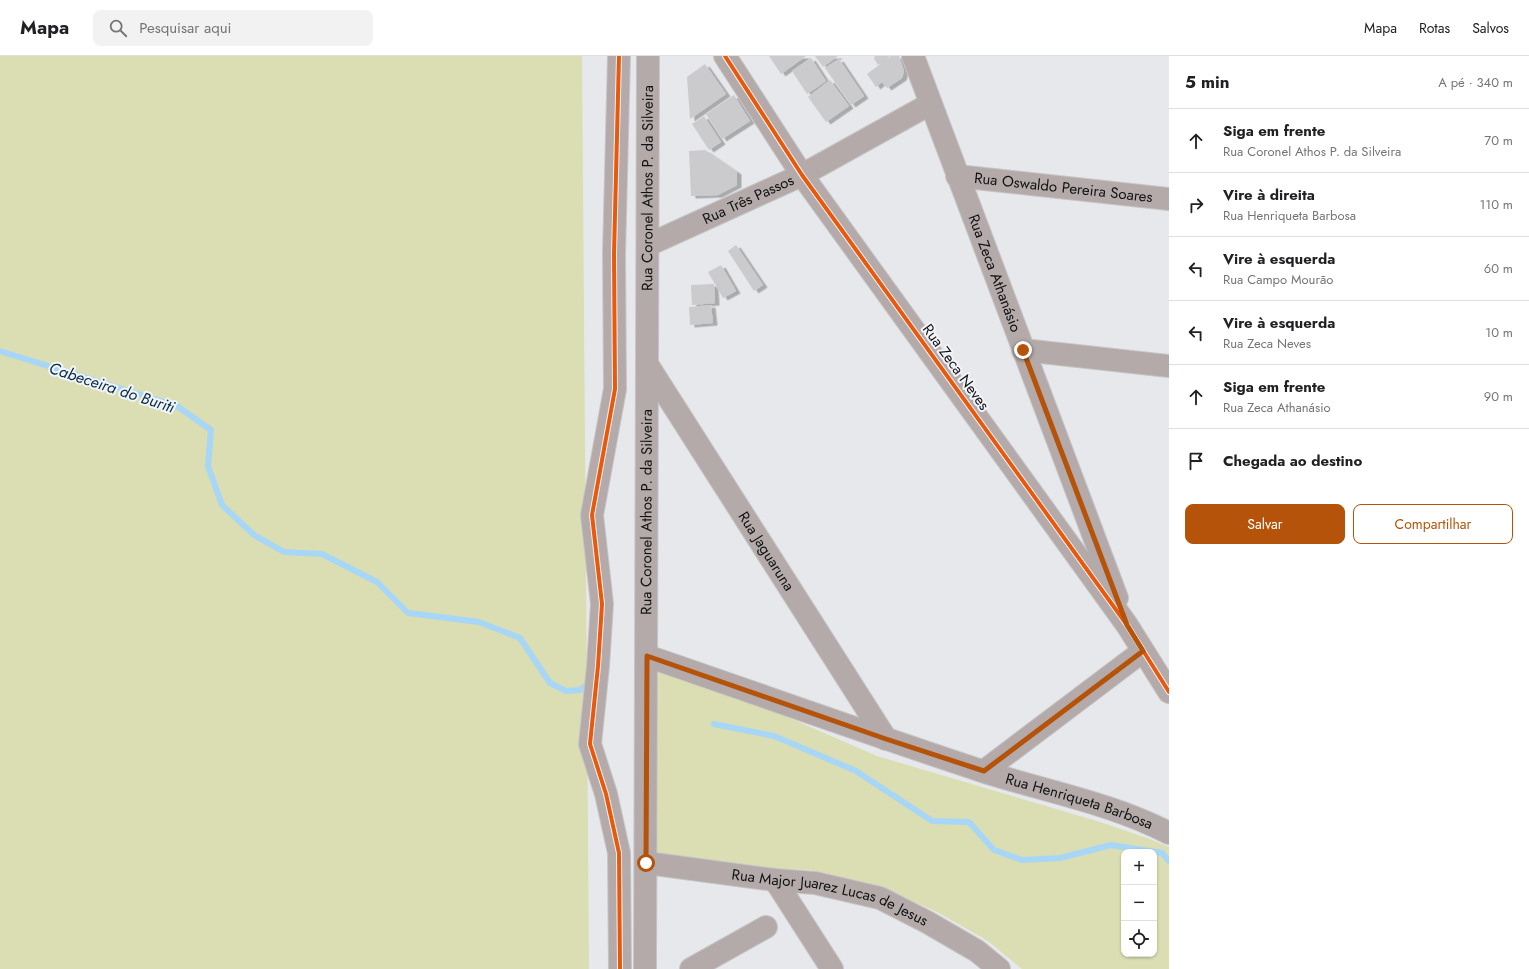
<!DOCTYPE html>
<html lang="pt">
<meta charset="utf-8">
<style>
:root{--surface:#fff;--page:#f2f2f2;--text:#202124;--muted:#757577;--line:#e0e0e0;--accent:#b45309}
body{margin:0;font-family:Jost,sans-serif;background:var(--page);color:var(--text)}
.controls{position:absolute;right:12px;bottom:12px;display:grid;overflow:hidden;border-radius:8px;box-shadow:0 1px 3px #0004}
.controls button{width:36px;height:36px;display:grid;place-items:center;padding:0;border:0;border-bottom:1px solid var(--line);background:var(--surface);color:var(--text);font:20px sans-serif}
.stop{position:absolute;width:12px;height:12px;margin:-9px;border:3px solid #b45309;border-radius:50%;background:#fff}
.stop.end{background:#b45309;border-color:#fff;box-shadow:0 1px 4px #0008}
.list{margin:0;padding:0;list-style:none}
h2{display:flex;justify-content:space-between;align-items:center;height:52px;margin:0;padding:0 16px;font-size:17px}
h2 small{font-size:13px;font-weight:400;color:var(--muted)}
.list li{display:grid;grid-template-columns:26px 1fr auto;gap:12px;align-items:center;box-sizing:border-box;height:64px;padding:0 16px;border-top:1px solid var(--line)}
.list b{display:block;font-size:15px;white-space:nowrap}
.list p{margin:0;font-size:13px;white-space:nowrap;color:var(--muted)}
.list em{font-size:13px;font-style:normal;color:var(--muted)}
.actions{display:flex;gap:8px;padding:12px 16px}
.actions a{flex:1;padding:9px 0;border:1px solid var(--accent);border-radius:8px;text-align:center;font-size:14px;color:var(--accent)}
.actions .main{background:var(--accent);color:#fff}
.icon{flex:none;width:22px;height:22px;fill:none;stroke:currentColor;stroke-width:2;stroke-linecap:round;stroke-linejoin:round}
.map{position:relative;flex:none;width:1169px;height:913px;overflow:hidden}
header{display:flex;align-items:center;gap:24px;box-sizing:border-box;height:56px;padding:0 20px;background:var(--surface);border-bottom:1px solid var(--line)}
header strong{font-size:19px}
nav{display:flex;gap:22px;margin-inline-start:auto;font-size:14px}
.search{width:280px;height:36px;background:var(--page);display:flex;align-items:center;gap:10px;box-sizing:border-box;padding:0 14px;border-radius:8px;color:var(--muted);font-size:15px}
main{display:flex}
aside{flex:1;background:var(--surface)}
.map>svg:first-child{display:block}
</style>
<header>
<strong>Mapa</strong>
<div class="search"><svg class="icon" aria-label="search" viewBox="0 0 24 24"><circle cx="10" cy="10" r="6"/><path d="M15 15l6 6"/></svg>Pesquisar aqui</div>
<nav><a>Mapa</a><a>Rotas</a><a>Salvos</a></nav>
</header>
<main>
<div class="map">
<svg width="1169" height="913" viewBox="0 0 1169 913">
<defs>
<filter id="shadow"><feDropShadow dx="4.5" dy="2.5" stdDeviation="0" flood-color="#0004"/></filter>
</defs>
<rect width="100%" height="100%" fill="#e7e8eb"/>
<g fill="#dadeb2" fill-rule="evenodd">
<path d="M0,0H582L589,913H0Z"/>
<path d="M647,600L877,700L1100,766L1147,782L1169,791V913H1022L988,885L937,856L886,833L810,814L647,807ZM1124,796H1154V898H1124Z"/>
</g>
<g fill="none" stroke-linecap="round" stroke-linejoin="round">
<g stroke="#a7d6f7" stroke-width="6">
<path d="M0,295L177,350L211,374L208,410L222,449L254,479L284,496L322,498L377,526L408,557L479,566L520,582L550,627L566,635L580,634L590,627"/>
<path d="M714,668L774,680L856,715L932,765L969,766L994,794L1022,804L1060,802L1111,789L1162,797L1169,805"/>
</g>
</g>
<g fill="#cbcbcd" filter="url(#shadow)">
<path d="M769,0H806L781,18Z"/>
<path d="M815,0H838L823,11Z"/>
<path d="M875,0H890L878,9L874,2Z"/>
<path d="M891,0H899L904,15L902,22L887,32L882,26L876,31L867,18Z"/>
<path d="M811,2L826,25L807,38L792,15Z"/>
<path d="M839,3L864,40L851,49L825,12Z"/>
<path d="M705,8L726,38L690,63L687,21Z"/>
<path d="M830,24L849,50L826,66L808,41Z"/>
<path d="M734,39L750,65L722,83L706,58Z"/>
<path d="M704,60L721,86L709,94L692,68Z"/>
<path d="M705,94L737,116V129L718,139L691,140L689,95Z"/>
<path d="M736,189L763,229L754,235L728,195Z"/>
<path d="M721,209L736,235L723,242L708,216Z"/>
<path d="M714,228L715,247L692,249L691,229Z"/>
<path d="M711,249L713,267L690,269L689,251Z"/>
</g>
<g fill="none" stroke-linecap="round" stroke-linejoin="round">
<g stroke="#c6c6c8" stroke-width="24">
<g id="minor">
<path d="M619,0L614,198L615,333L592,459L602,548L598,610L590,688L606,738L619,797L620,913"/>
<path d="M725,0L802,119L1127,569L1169,636"/>
<path id="s1" d="M913,0L1117,542"/>
<path id="s2" d="M957,120L1169,143"/>
<path id="s3" d="M648,189L802,119L930,48"/>
<path d="M1023,294L1169,310"/>
<path id="s4" d="M647,308L886,683"/>
<path id="s5" d="M647,600C758,638 870,678 982,715C1044,735 1111,747 1169,777"/>
<path d="M984,715L1143,595"/>
<path id="s6" d="M647,807L775,824L815,827L880,842L927,866L977,895L999,913"/>
<path d="M775,824L832,913"/>
<path id="s7" d="M645,913L648,0"/>
<path d="M691,913L766,871"/>
</g>
</g>
<use href="#minor" stroke="#b4aaa9" stroke-width="22"/>
<g stroke="#f2f4fa" stroke-width="6">
<g id="cycleway">
<path d="M619,0L614,198L615,333L592,459L602,548L598,610L590,688L606,738L619,797L620,913"/>
<path d="M725,0L802,119L1127,569L1169,636"/>
</g>
</g>
<use href="#cycleway" stroke="#e8590c" stroke-width="4"/>
</g>
<g fill="none" stroke-linecap="round" stroke-linejoin="round">
<path stroke="#b45309" stroke-width="5" d="M646,807L647,600L886,683L984,715L1143,595L1127,569L1023,294"/>
</g>
<g text-anchor="middle" stroke-width="4" stroke-linejoin="round" paint-order="stroke">
<g font-size="15" fill="#111214" stroke="#f2f4fa">
<text dy="5" stroke="none"><textPath href="#s2" startOffset="107">Rua Oswaldo Pereira Soares</textPath></text>
<text dy="5" stroke="none"><textPath href="#s7" startOffset="781">Rua Coronel Athos P. da Silveira</textPath></text>
<text dy="5" stroke="none"><textPath href="#s3" startOffset="110">Rua Três Passos</textPath></text>
<text dy="5" stroke="none"><textPath href="#s1" startOffset="232">Rua Zeca Athanásio</textPath></text>
<text transform="translate(956 311) rotate(54)" y="5">Rua Zeca Neves</text>
<text dy="5" stroke="none"><textPath href="#s7" startOffset="457">Rua Coronel Athos P. da Silveira</textPath></text>
<text dy="5" stroke="none"><textPath href="#s4" startOffset="222">Rua Jaguaruna</textPath></text>
<text dy="5" stroke="none"><textPath href="#s5" startOffset="456">Rua Henriqueta Barbosa</textPath></text>
<text dy="5" stroke="none"><textPath href="#s6" startOffset="187">Rua Major Juarez Lucas de Jesus</textPath></text>
</g>
<g font-size="16" font-style="italic" fill="#052d43" stroke="#f2f4fa">
<text transform="translate(112 331) rotate(18)" y="6">Cabeceira do Buriti</text>
</g>
</g>
</svg>
<div class="controls">
<button>+</button>
<button>−</button>
<button><svg class="icon" aria-label="locate" viewBox="0 0 24 24"><circle cx="12" cy="12" r="6"/><path d="M12 2v4M12 18v4M2 12h4M18 12h4"/></svg></button>
</div>
<div class="stop" style="left:646px;top:807px"></div>
<div class="stop end" style="left:1023px;top:294px"></div>
</div>
<aside>
<h2>5 min<small>A pé · 340 m</small></h2>
<ul class="list">
<li><svg class="icon" aria-label="ahead" viewBox="0 0 24 24"><path d="M12 20V5M6 11l6-6 6 6"/></svg><div><b>Siga em frente</b><p>Rua Coronel Athos P. da Silveira</p></div><em>70 m</em></li>
<li><svg class="icon" aria-label="right" viewBox="0 0 24 24"><path d="M7 20v-9h11M14 6l5 5-5 5"/></svg><div><b>Vire à direita</b><p>Rua Henriqueta Barbosa</p></div><em>110 m</em></li>
<li><svg class="icon" aria-label="left" viewBox="0 0 24 24"><path d="M17 20v-9H6M10 6l-5 5 5 5"/></svg><div><b>Vire à esquerda</b><p>Rua Campo Mourão</p></div><em>60 m</em></li>
<li><svg class="icon" aria-label="left" viewBox="0 0 24 24"><path d="M17 20v-9H6M10 6l-5 5 5 5"/></svg><div><b>Vire à esquerda</b><p>Rua Zeca Neves</p></div><em>10 m</em></li>
<li><svg class="icon" aria-label="ahead" viewBox="0 0 24 24"><path d="M12 20V5M6 11l6-6 6 6"/></svg><div><b>Siga em frente</b><p>Rua Zeca Athanásio</p></div><em>90 m</em></li>
<li><svg class="icon" aria-label="arrive" viewBox="0 0 24 24"><path d="M6 21V4h12l-3 4 3 4H6"/></svg><div><b>Chegada ao destino</b></div></li>
</ul>
<div class="actions"><a class="main">Salvar</a><a>Compartilhar</a></div>
</aside>
</main>
